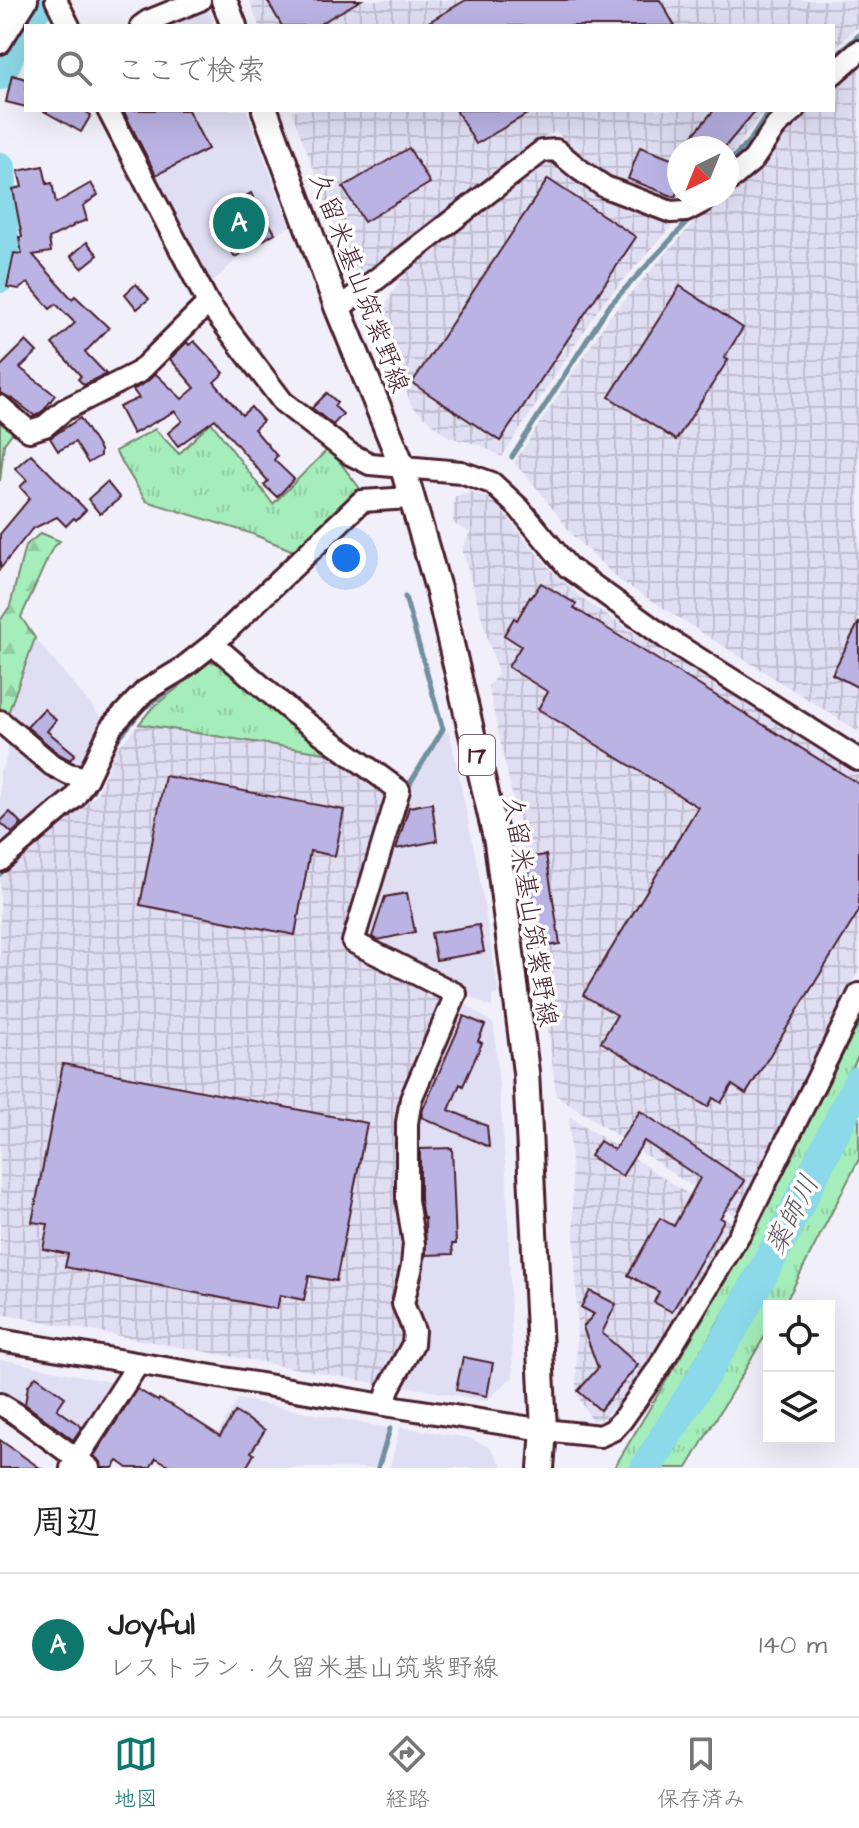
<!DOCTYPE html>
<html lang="ja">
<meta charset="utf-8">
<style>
:root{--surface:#fff;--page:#f6f6f6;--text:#222;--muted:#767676;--line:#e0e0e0;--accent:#0f766e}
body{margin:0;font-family:"Architects Daughter","Klee One",sans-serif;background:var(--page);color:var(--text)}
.controls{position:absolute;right:24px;bottom:24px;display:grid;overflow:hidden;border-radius:0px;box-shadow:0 8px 32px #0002}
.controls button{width:72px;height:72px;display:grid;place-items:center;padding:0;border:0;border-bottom:2px solid var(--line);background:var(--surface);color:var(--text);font:40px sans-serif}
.compass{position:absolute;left:667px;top:136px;width:72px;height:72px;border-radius:50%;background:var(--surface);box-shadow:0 8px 32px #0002;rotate:223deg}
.you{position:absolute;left:346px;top:558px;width:28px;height:28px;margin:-20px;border:6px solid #fff;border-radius:50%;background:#1a73e8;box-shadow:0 0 0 12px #1a73e833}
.badge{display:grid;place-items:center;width:52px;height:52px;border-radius:50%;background:var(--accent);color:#fff;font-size:26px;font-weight:700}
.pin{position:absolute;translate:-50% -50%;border:4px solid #fff;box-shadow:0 2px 8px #0006}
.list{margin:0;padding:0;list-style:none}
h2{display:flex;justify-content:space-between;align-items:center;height:104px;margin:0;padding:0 32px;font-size:34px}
h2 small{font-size:26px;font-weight:400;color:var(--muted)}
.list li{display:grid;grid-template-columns:52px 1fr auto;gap:24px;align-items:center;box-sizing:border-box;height:144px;padding:0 32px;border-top:2px solid var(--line)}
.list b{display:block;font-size:30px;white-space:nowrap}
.list p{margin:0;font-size:26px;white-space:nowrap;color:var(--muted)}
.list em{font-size:26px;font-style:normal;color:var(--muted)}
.icon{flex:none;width:44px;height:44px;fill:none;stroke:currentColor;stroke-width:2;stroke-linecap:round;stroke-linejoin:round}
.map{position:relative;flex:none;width:859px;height:1468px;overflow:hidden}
.search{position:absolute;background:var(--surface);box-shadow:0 8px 32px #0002;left:24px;right:24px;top:24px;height:88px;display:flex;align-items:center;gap:20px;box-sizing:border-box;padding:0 28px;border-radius:0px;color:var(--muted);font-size:30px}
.sheet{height:248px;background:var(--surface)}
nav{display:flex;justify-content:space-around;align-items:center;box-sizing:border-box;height:112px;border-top:2px solid var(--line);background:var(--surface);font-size:22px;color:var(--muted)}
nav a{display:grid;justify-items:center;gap:4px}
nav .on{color:var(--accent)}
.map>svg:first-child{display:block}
</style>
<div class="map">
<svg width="859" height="1468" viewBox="0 0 859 1468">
<defs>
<pattern id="industrial-grid" width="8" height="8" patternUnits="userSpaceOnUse" patternTransform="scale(2)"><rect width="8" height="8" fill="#e0def3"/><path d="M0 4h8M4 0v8" fill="none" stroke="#c2bed0"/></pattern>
<pattern id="grass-tufts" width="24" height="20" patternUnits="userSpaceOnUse" patternTransform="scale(2)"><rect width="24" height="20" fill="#a5edba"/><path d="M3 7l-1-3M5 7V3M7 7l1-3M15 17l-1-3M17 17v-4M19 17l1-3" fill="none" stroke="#90cba0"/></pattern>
<pattern id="forest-firs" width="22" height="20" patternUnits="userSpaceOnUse" patternTransform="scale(2)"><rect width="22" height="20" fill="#a5edba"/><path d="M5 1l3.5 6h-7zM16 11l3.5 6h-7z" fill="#90cba0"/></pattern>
</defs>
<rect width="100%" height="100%" fill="#f1f0fa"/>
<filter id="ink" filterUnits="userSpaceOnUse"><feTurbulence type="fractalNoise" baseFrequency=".0125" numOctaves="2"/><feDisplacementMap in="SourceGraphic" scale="16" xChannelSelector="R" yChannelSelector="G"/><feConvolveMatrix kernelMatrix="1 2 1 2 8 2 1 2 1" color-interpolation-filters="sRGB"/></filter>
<g filter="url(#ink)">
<g fill="#e0def3">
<path d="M206,3L215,26H149Z"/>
<path d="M116,110H246L290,226L237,259L213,282L204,281Z"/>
<path d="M35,638L105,722L84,765L63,769L7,716Z"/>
<path d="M444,730L450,734L477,863L499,994L492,996V1008L468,995L467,990L367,940L411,787Z"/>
<path d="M10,738L75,784L0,850V770L4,767Z"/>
<path d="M464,1003L494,1024L507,1184L513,1377L486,1401L403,1386L425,1346V1332L415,1303L425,1255L416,1199L417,1107Z"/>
<path d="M0,1359L119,1384L75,1450L0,1394Z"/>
<path d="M238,1399L388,1428L377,1468H197Z"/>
<path d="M400,1427L469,1438L491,1448L504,1468H390Z"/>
</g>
<g fill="url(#industrial-grid)">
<path d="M249,0H859V26L833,49V26H259Z"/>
<path d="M859,59V732L619,580L574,537L536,487L514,463L610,316L704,211L721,196H727V191L801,110H833V82Z"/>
<path d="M291,110H764L732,153L727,157V148H679V196H684L683,198L672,201L602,173L573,151L557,131L529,144L365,274L354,276Z"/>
<path d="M541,162H565L595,188L675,223L601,305L502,457L479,445L448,437L411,405L381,315L407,266Z"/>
<path d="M470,491L488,498L498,505L534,551L558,577L591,605L859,776V969L735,1215L556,1095L542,976L519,826L488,686L498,674L462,549L470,533L453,523L454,497Z"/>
<path d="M139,724L337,755L390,795L345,947L449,1001L397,1112L407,1255L395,1306L406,1342L380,1384L0,1314V878L97,794L116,749Z"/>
<path d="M569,1116L731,1222L630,1391L603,1418L592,1421L576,1393L577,1307Z"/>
</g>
<g fill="url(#grass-tufts)" stroke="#788672" stroke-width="2">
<path d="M0,415L16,428L4,444L0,481Z"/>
<path d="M211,422L273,504L329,448L361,490L296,552L250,533L146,501L115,451L155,429L179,454Z"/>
<path d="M210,662L224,663L337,755L139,724L152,708Z"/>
<path d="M859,1022V1055L756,1259L631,1468H614L750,1240Z"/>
<path d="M859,1111V1159L792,1290L783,1306H769V1329L687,1468H661L771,1283Z"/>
</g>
<path fill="url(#forest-firs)" stroke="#788672" stroke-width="2" d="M41,533L60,541L52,549L21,617L35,638L6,719L0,714V621L10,606L25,546Z"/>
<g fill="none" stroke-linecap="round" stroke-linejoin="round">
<g stroke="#718f9d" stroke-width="5">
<path d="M833,58L859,35"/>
<path d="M727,164L751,139L766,116L773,110"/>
<path d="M512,457L608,307L693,216"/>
<path d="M405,597L443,729L409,785L407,792"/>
<path d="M225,641L264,674"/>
<path d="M113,745L143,709L181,681"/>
<path d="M83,800L92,792L103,768"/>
<path d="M0,874L2,872"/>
<path d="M365,941L373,909"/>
<path d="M378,1468L390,1429"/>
</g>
<g stroke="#8bd9e9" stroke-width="32">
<path d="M0,74L25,18L44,0"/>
<path d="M0,168L4,258L0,277"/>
<path d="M646,1468L731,1331L783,1235L859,1082"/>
</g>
</g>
<g fill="#bab3e4" stroke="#4a1f2b" stroke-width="2">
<path d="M267,0H361L316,26H282Z"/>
<path d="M466,0H660L675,26H422Z"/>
<path d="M12,75L26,79V107L6,102Z"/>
<path d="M42,110H83L91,115L81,132Z"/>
<path d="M123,110H188L208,149L156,175Z"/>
<path d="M456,110H534L476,144Z"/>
<path d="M714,110H756L724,148H682Z"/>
<path d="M640,147L679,162V188L675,197L628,179Z"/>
<path d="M409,148L430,183L364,222L343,187Z"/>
<path d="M43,166L47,184L52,183L56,203L91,183L98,195L83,206L87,220L73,225L74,226L49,238L51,252L33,255L72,299L75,296L109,328L85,352L106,374L84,385L78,379L81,376L52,344L75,323L56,304L50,309L28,283L19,289L7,287L14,253L22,254L19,237H22L13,189L22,187L18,171Z"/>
<path d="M548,179L636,237L500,441L412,383Z"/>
<path d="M251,193L275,233L235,257L211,218Z"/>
<path d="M87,242L98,255L82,268L71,256Z"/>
<path d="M136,284L149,299L137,309L125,294Z"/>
<path d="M680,286L743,328L724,358L728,360L676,440L609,397Z"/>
<path d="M26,341L37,352L20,368L55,395L44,410L35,416L13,399L0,393V367Z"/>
<path d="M194,341L224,373L214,382L242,415L251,407L263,421L254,429L277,456L274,460L294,479L277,497L264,485L268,481L215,419L178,446L168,433L182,421L175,411L133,434L119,407L139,398L133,390L145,383L156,374L182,399L195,388L170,359L187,342L189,345Z"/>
<path d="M327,393L337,402L334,406L343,414L333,425L312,408Z"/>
<path d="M80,418L100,450V456L88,463L75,442L58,451L50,438Z"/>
<path d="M31,454L86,510L76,520L74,518L66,526L57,517L32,529L0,569V534L30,498L20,487L27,480L15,468Z"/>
<path d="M107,482L120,498L100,514L88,499Z"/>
<path d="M541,583L576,604L574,608L859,784V911L746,1094L732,1085L721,1103L713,1098L708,1107L601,1042L617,1015L583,995L698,807L538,709L548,692L508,667L521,646L504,635L514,618L517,620L530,597L531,598Z"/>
<path d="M859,622V688L832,674Z"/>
<path d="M44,709L56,720L47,731L75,754L70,760L59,754L27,727Z"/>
<path d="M165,776L344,810L335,856L310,851L295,935L140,905Z"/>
<path d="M432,803L437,841L396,849L409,807Z"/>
<path d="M10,812L22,824L12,833L0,822Z"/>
<path d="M546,855L560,944L541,947L526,858Z"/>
<path d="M407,893L415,932L378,940L372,937L385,897Z"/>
<path d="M479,925L484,952L436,960L431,933Z"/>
<path d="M464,1016L485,1025L478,1041L482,1043L463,1086L460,1084L449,1110L487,1126L489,1147L421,1117L423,1109Z"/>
<path d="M63,1064L367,1123L336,1281L309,1276L304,1300L280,1295L277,1309L65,1267L68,1254L43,1249L48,1224L32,1222Z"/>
<path d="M640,1111L745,1181L720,1218L724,1220L672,1312L654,1302L659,1292L628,1275L660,1218L674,1226L700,1178L644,1141L622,1176L590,1156L600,1141L614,1150Z"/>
<path d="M452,1148L456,1244H452L453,1254L426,1255L425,1218H423L420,1199V1149Z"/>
<path d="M590,1291L616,1304L602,1333L638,1365L600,1410L578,1391L598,1368L583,1327L594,1314L581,1307Z"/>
<path d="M463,1357L493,1363L487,1396L456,1390Z"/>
<path d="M36,1376L65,1397L57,1409L82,1427L73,1440L25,1404L28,1386Z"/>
<path d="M137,1389L158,1401L159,1399L173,1406L220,1436L235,1412L265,1430L251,1452L254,1454L246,1468H174L156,1458L150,1468H128L118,1461L113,1468H102L101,1462L94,1456Z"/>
<path d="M0,1440L40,1468H0Z"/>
</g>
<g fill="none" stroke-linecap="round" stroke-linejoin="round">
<g stroke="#4a1f2b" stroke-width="26">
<g id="minor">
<path d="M56,0L69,26"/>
<path d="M0,13L11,0"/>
<path d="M141,26L148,21L200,0"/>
<path d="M0,43L27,0"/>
<path d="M833,74L859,51"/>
<path d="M108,110L208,303L283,402L350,454L370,464L461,472L492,483L519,508L568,567L666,638L859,760"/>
<path d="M727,182L753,160L776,126L794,110"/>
<path d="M338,309L542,151L556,150L580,170L605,187L671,212L686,211L703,202L710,196"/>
<path d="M0,406L29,431L45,426L64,410L139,372L208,303"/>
<path d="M213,644L293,713L399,790L353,942L456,994L411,1099L407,1123V1200L414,1244L412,1266L403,1304L414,1331L413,1344L389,1388L384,1405"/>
<path d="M0,721L52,765L69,774L87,778"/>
<path d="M0,861L74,798L87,778L112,726L145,691L180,670L213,644L362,501L410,498"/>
<path d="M0,1340L384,1405L544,1430L600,1436L613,1430L622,1420L658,1369L745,1225L859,994"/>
<path d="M0,1404L15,1413L89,1468"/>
<path d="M71,1468L138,1364"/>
</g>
</g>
<g stroke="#4a1f2b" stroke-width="30">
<g id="major">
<path d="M224,0L234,26"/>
<path d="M265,110L338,309L403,468L439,592L497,842L526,1072L544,1430L541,1468"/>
</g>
</g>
<use href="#minor" stroke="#fff" stroke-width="20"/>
<use href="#major" stroke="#fff" stroke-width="24"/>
</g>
</g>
<g text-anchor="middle" stroke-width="7" stroke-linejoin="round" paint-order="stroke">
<rect fill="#fff" stroke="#80626b" stroke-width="2" x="459" y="735" width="36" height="40" rx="6"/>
<g font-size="24" font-weight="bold" fill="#4a1f2b">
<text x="477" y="763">17</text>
</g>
<g font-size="26" fill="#4a1f2b" stroke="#fff">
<text transform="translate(360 282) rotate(69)" y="9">久留米基山筑紫野線</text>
<text transform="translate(531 911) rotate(81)" y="9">久留米基山筑紫野線</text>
</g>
<g font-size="28" font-style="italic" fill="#5e5764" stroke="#fff">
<text transform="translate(791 1214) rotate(-63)" y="10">薬師川</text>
</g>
</g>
</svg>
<div class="controls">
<button><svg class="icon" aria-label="locate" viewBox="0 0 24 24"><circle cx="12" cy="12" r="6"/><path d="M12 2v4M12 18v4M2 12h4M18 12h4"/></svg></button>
<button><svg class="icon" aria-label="layers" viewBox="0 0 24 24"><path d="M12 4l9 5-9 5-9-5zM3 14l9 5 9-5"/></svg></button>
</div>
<svg class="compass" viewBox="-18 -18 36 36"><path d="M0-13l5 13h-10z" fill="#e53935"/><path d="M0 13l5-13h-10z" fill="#767676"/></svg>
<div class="you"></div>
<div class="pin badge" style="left:239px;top:223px">A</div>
<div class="search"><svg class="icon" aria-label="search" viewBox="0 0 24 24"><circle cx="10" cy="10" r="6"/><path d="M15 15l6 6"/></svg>ここで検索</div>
</div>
<section class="sheet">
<h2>周辺<small></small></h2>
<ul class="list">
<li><span class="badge">A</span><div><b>Joyful</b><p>レストラン · 久留米基山筑紫野線</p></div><em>140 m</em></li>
</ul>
</section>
<nav>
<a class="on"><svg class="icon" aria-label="map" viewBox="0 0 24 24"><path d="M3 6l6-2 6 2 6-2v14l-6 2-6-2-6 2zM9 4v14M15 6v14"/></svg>地図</a>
<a><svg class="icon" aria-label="directions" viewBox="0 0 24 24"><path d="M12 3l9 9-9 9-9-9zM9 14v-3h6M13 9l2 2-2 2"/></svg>経路</a>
<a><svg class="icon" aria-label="saved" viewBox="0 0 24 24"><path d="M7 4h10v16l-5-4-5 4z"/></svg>保存済み</a>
</nav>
